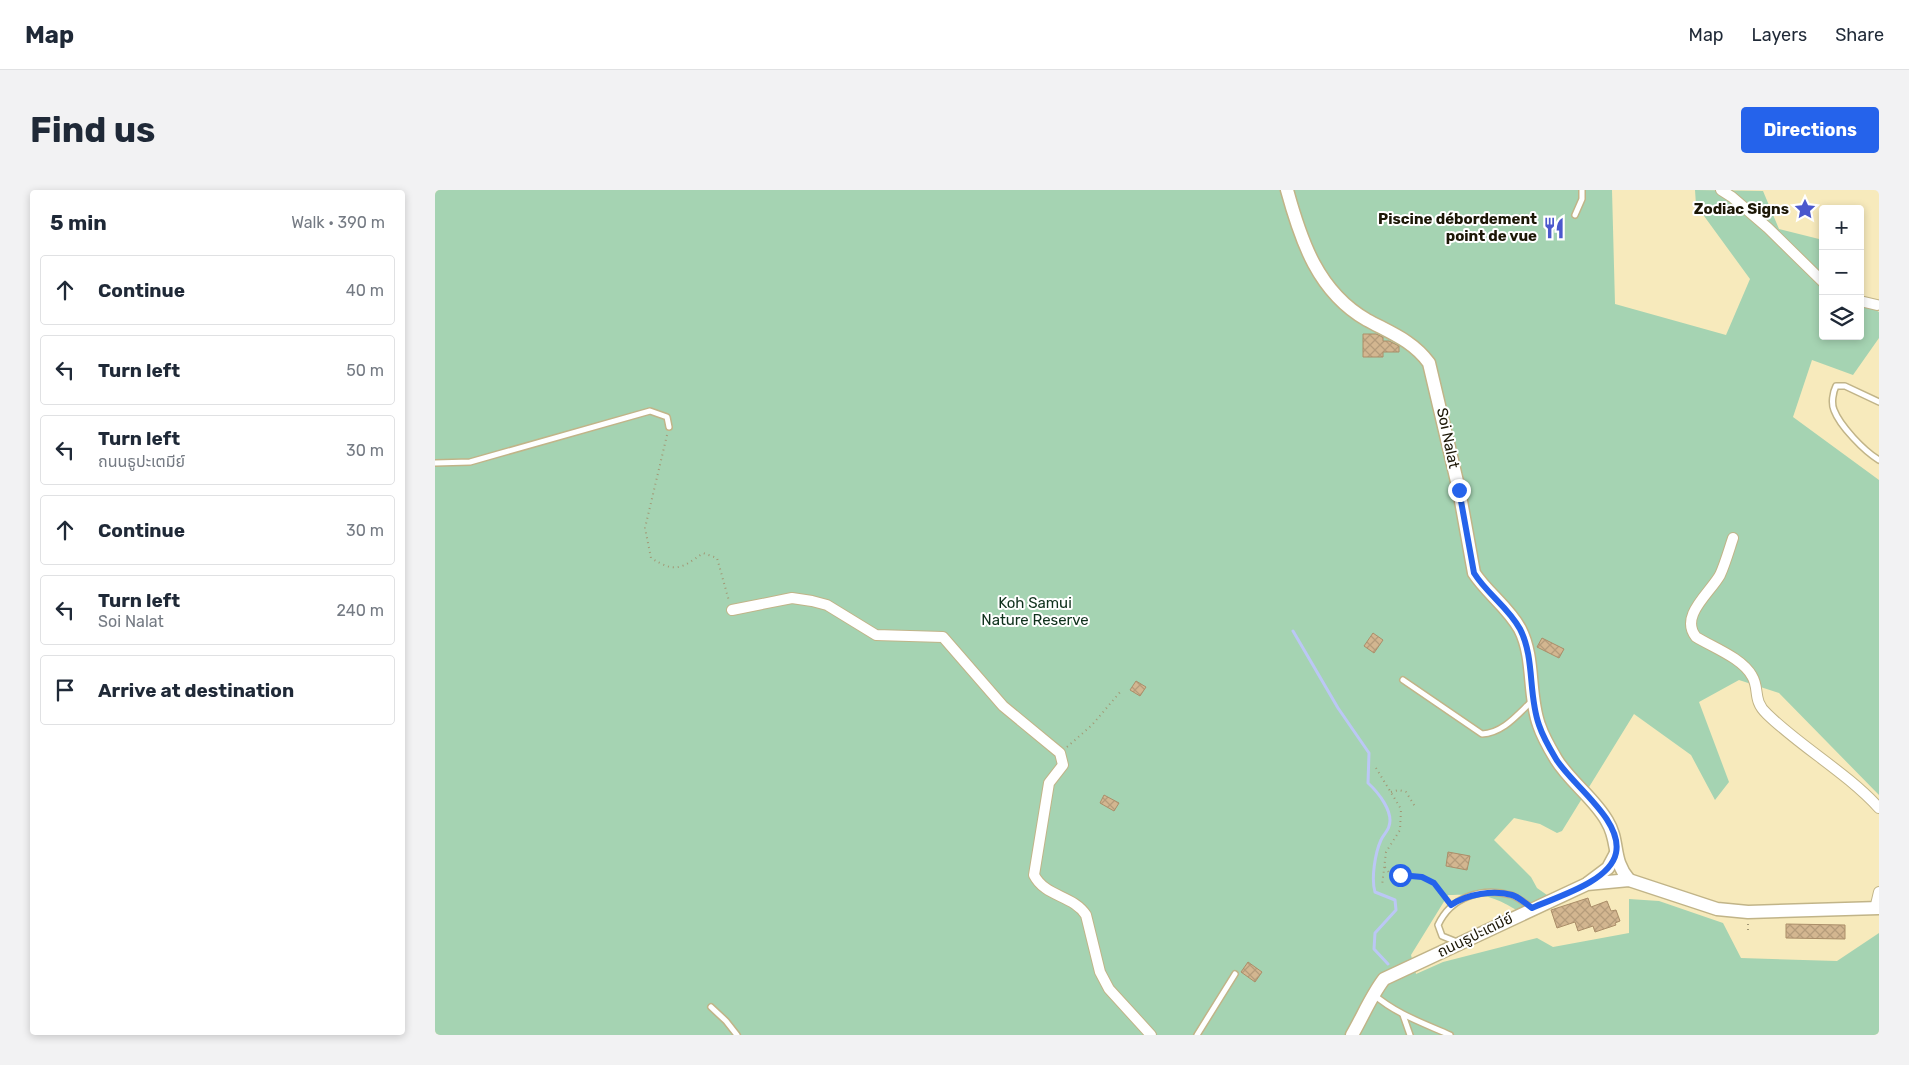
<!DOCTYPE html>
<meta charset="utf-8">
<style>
:root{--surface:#fff;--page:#f2f2f3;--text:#1f2937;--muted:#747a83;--line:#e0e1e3;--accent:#2563eb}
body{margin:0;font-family:Rubik,"Noto Sans Thai",sans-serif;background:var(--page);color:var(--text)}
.controls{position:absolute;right:15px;top:15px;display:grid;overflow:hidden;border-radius:5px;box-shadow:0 2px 8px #0003}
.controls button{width:45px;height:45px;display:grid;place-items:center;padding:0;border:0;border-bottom:1px solid var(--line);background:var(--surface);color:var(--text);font:25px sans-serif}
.stop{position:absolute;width:15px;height:15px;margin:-11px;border:4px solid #2563eb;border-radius:50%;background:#fff}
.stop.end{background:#2563eb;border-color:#fff;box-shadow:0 1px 5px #0008}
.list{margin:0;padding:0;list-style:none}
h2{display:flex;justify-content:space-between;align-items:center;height:65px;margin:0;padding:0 20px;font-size:21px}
h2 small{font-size:16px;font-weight:400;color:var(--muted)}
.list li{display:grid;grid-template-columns:32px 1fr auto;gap:15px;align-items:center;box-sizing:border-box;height:70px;margin:0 10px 10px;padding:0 10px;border:1px solid var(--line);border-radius:5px}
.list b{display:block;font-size:19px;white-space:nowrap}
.list p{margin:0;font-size:16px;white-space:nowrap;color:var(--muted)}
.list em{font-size:16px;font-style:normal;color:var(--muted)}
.icon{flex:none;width:28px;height:28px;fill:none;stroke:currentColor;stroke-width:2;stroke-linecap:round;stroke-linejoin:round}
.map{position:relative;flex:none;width:1444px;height:845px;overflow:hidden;border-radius:5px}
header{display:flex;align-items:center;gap:30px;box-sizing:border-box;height:70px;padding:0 25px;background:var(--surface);border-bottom:1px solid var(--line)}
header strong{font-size:24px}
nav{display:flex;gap:28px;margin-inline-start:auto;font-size:18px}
.intro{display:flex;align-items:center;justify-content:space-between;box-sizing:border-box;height:120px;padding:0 30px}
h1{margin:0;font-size:35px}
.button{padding:12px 22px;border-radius:5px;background:var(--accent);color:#fff;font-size:18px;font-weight:700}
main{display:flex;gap:30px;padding:0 30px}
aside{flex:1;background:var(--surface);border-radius:5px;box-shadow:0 2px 8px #0003}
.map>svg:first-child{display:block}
</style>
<header>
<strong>Map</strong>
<nav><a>Map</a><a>Layers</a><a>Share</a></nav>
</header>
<div class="intro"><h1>Find us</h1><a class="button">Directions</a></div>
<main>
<aside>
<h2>5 min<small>Walk · 390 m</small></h2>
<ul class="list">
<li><svg class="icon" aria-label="ahead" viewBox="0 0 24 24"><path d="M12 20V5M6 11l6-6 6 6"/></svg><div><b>Continue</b></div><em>40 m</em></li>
<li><svg class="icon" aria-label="left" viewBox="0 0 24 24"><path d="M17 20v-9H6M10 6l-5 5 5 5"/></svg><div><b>Turn left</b></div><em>50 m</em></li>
<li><svg class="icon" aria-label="left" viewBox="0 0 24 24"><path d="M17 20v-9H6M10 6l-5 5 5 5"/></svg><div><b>Turn left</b><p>ถนนธูปะเตมีย์</p></div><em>30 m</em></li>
<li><svg class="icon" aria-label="ahead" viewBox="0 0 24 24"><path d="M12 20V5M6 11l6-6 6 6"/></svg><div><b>Continue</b></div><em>30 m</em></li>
<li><svg class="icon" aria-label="left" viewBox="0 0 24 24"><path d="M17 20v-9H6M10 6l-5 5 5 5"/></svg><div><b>Turn left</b><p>Soi Nalat</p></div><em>240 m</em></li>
<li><svg class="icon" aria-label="arrive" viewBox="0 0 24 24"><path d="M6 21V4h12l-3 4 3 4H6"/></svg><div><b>Arrive at destination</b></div></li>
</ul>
</aside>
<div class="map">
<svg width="1444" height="845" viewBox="0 0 1444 845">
<defs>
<pattern id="building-cross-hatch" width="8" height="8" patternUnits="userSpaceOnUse" patternTransform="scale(1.25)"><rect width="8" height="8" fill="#d3b690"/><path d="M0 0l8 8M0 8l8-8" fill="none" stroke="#b59c7b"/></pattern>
</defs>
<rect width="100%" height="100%" fill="#f7eabc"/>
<path fill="#a5d3b2" d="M0,0H1177L1180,114L1291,145L1315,89L1261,15L1260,0L1328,1L1344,39L1388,50V146H1425V111L1444,122V148L1418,185L1377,170L1358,227L1444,290V605L1344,503L1304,490L1264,512L1294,592L1280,610L1256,565L1199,524L1127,641L1122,643L1105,634L1079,628L1059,650L1096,687L1102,698L1112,705L1134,699L1085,722C1055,704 1048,704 1013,705L976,765L981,784L1008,772L1102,748L1118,757L1194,743V709L1224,711L1288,733L1306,768L1402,771L1444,743V845H0Z"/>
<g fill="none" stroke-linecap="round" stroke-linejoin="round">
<path stroke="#bbc7f5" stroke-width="3" d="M858,441L903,518L934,563L933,593C943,602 959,622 954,636C953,641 948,645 946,650C940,663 936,689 940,702L960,710L961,720L940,743L939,759L953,774"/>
</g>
<g fill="url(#building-cross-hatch)" stroke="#ab8e69">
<path d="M928,144H941L948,147V151H954L964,156V162H948V167H928Z"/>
<path d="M938,443L948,450L939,463L929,456Z"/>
<path d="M1107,448L1129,459L1124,468L1102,457Z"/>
<path d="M701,491L711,497L705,506L695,500Z"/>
<path d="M669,605L684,613L679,621L665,613Z"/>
<path d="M1013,662L1035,666L1032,680L1011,676Z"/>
<path d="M1153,708L1156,717L1172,711L1176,721L1181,720L1185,731L1180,733L1181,735L1160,742L1158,736L1143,741L1140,732L1122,738L1116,720Z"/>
<path d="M1351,734L1410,735V749L1351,748Z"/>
<path d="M813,772L827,782L820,792L806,782Z"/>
</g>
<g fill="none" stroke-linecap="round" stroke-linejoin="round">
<g stroke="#c1b488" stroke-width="8">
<g id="service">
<path d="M1140,25L1147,9V0"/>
<path d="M1444,212L1410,196H1401C1398,202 1396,213 1399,220C1405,236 1429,261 1444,270"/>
<path d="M0,273L35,272L215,221L232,227L234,237"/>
<path d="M968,490L1047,544C1068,543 1082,525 1097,511"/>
<path d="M1022,752L1007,746L1003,735C1016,707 1046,697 1076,705C1083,707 1091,714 1097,718"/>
<path d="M938,804C961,824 988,833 1015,845"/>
<path d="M276,817L291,831L302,845"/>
<path d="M968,825L975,845"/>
<path d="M762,845L800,784"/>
</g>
</g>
<g stroke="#c1b488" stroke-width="12">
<g id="minor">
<path d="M1286,0L1297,7L1333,38L1388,92"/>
<path d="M1425,111L1442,115"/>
<path d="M1298,348C1294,360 1290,374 1285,385C1275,403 1244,426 1261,447C1279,458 1307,468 1317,486C1325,499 1317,510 1332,524C1367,558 1411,582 1444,618"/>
<path d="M297,420L357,408L377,411L392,415L441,445L508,447L568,516L625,563L628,575L614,593L599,685C610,707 638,705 651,725L665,782L674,799L716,845"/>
<path d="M1440,719L1444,702"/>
</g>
</g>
<g stroke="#c1b488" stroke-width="15">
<g id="tertiary">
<path d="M852,0C866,51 883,102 932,130C956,143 978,151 994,173L1024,300L1039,383C1052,403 1073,417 1085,439C1100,468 1093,505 1104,535C1108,547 1115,559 1121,569C1135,592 1159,608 1172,631C1185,652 1176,669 1194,690"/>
<path d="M1153,693L1173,678L1181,663"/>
<path d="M917,845C928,826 936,806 949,789L1152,694L1194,690L1282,719L1313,722L1444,718"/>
</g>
</g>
<g stroke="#a29875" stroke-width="2" stroke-dasharray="1 4" stroke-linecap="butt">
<path d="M232,245L210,338L216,368C240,383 246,379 268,363L282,368L294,411"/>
<path d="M632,557L657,535L686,501"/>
<path d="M941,578L966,619L965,640L951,662L947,696"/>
<path d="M956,602L964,600L971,602L981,618"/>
<path d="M950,677L955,684C981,687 996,685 1012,709"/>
<path d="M1313,734V743"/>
</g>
<use href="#service" stroke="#fff" stroke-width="5"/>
<use href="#minor" stroke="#fff" stroke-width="10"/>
<use href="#tertiary" stroke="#fff" stroke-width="12"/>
</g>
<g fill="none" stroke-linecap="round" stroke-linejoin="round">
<path stroke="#2563eb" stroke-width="6" d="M965,685L987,687L999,693L1016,715C1032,704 1058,700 1077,705C1084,707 1091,714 1097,718C1121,707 1175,692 1181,663C1188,630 1137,595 1121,569C1115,559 1108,547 1104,535C1093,505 1100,468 1085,439C1073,417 1052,404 1039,383L1024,300"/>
</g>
<defs>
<g id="sight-bare" transform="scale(1.725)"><path d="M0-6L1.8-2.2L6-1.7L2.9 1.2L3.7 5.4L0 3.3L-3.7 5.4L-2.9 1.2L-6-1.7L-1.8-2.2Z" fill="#4b58cd" stroke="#fff" stroke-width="2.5" paint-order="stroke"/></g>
<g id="restaurant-bare" transform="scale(1.725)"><path d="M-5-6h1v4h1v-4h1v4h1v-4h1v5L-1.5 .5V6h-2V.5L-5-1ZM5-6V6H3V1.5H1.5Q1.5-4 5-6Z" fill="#4b58cd" stroke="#fff" stroke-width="2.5" paint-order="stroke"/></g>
</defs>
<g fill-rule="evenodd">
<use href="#sight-bare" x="1370" y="19"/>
<use href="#restaurant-bare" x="1119" y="38"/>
</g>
<g text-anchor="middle" stroke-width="4" stroke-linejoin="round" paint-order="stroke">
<g font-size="15" font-weight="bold" fill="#1c1706" stroke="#fff" text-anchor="end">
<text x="1354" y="24">Zodiac Signs</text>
<text x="1102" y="34">Piscine débordement<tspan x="1102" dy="17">point de vue</tspan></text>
</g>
<g font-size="15" fill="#1c1706" stroke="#fff">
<text transform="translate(1013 248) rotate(78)" y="5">Soi Nalat</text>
<text transform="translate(1040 745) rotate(-26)" y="5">ถนนธูปะเตมีย์</text>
</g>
<g font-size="15" fill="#0f311c" stroke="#fff">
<text x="600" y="418">Koh Samui<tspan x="600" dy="17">Nature Reserve</tspan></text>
</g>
</g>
</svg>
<div class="controls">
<button>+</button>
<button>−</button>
<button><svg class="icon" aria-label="layers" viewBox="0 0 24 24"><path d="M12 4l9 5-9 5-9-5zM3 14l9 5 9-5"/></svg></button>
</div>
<div class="stop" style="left:965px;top:685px"></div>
<div class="stop end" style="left:1024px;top:300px"></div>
</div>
</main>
